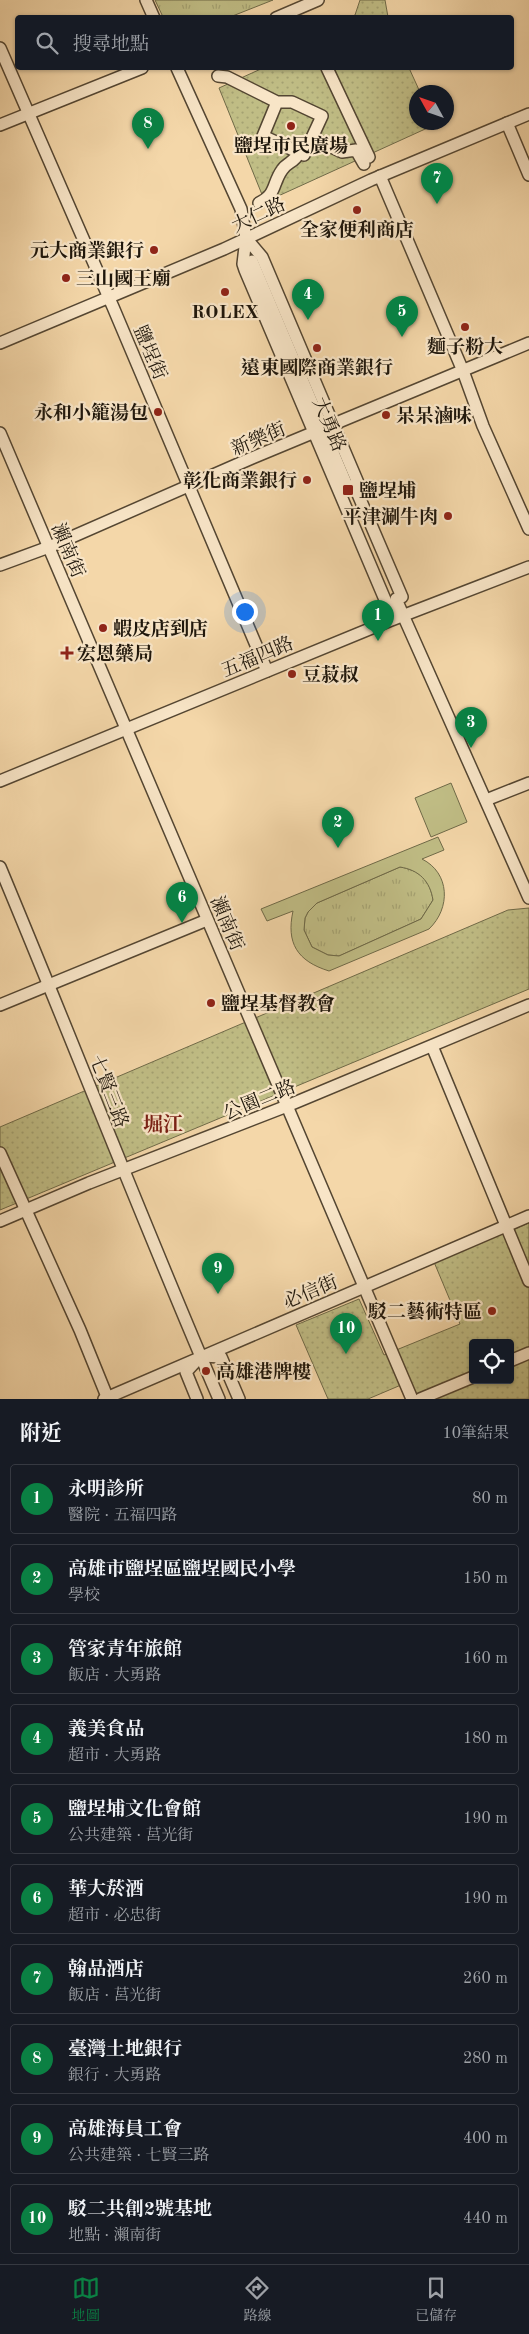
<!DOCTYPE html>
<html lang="zh-TW">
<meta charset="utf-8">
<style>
:root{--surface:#171b24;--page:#20242c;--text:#f1f3f6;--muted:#9ea1a6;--line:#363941;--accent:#0b8043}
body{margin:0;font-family:"Old Standard TT","Noto Serif TC",serif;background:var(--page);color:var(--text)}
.controls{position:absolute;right:15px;bottom:15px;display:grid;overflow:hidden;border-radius:5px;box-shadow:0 1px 4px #0004}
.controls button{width:45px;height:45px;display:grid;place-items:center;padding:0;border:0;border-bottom:1px solid var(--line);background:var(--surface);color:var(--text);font:25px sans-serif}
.compass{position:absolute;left:409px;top:85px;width:45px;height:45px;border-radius:50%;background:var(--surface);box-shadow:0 1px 4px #0004;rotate:310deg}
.you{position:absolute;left:244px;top:611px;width:18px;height:18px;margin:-12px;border:4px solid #fff;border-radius:50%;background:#1a73e8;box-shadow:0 0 0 8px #1a73e833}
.badge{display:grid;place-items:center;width:32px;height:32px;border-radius:50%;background:var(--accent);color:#fff;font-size:16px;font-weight:700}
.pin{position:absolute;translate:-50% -41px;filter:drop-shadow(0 1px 2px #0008)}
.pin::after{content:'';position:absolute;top:26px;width:18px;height:15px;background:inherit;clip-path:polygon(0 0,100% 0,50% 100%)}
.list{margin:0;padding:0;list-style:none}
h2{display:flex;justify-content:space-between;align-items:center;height:65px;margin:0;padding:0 20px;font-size:21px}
h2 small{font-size:16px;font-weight:400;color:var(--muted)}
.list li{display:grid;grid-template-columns:32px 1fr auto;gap:15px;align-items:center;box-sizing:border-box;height:70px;margin:0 10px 10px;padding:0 10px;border:1px solid var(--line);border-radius:5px}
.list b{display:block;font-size:19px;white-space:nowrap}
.list p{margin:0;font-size:16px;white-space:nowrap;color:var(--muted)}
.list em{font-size:16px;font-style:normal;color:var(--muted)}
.icon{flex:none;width:28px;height:28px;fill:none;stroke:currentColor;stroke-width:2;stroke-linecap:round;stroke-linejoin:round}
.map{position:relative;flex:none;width:529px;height:1399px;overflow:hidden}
.search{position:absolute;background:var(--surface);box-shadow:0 1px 4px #0004;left:15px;right:15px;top:15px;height:55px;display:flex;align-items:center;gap:12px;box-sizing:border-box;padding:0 18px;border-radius:5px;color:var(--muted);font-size:19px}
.sheet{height:865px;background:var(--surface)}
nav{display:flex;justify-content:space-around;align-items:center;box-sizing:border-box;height:70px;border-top:1px solid var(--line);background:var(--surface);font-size:14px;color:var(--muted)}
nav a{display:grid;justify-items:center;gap:2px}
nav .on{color:var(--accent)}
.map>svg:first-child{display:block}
</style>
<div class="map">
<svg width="529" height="1399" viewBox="0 0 529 1399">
<defs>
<pattern id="grass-tufts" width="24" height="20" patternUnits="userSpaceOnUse" patternTransform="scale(1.25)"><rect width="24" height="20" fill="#c0bd85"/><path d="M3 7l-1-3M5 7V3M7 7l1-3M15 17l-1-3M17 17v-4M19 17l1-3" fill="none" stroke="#a5a272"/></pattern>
<pattern id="park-dots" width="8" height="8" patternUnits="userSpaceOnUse" patternTransform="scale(1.25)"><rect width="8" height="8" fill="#c0bd85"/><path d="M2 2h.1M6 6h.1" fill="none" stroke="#a5a272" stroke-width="1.8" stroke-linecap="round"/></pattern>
</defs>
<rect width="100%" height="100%" fill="#f4d7a9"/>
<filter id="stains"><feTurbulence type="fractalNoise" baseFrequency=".004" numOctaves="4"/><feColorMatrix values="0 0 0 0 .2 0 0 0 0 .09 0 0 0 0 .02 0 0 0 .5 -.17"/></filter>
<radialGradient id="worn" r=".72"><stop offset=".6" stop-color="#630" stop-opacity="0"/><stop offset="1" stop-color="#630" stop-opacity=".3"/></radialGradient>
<g fill="url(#grass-tufts)" stroke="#6f6a48">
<path d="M155,0H273L230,17H163Z"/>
<path d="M400,867C419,870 430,880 433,900L421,919L339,956L328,955L312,947L304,930L305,918L308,912L317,903Z"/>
</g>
<g fill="url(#park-dots)" stroke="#6f6a48" fill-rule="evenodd">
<path d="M360,0H385L388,17H352L355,15Z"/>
<path d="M263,68H409L420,92H416V122L433,123L434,125L265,202L219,88Z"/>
<path d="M529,908V989L0,1210V1127L508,910Z"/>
<path d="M529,1223V1399H408L401,1385L368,1399H328L296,1325L359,1299L384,1355L460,1324L434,1262ZM473,1343H510V1380H473Z"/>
</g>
<g fill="#c0bd85" stroke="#6f6a48" fill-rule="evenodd">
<path d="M451,783L467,822L431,837L415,798Z"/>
<path d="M438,837L444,850L422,859C450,873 451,908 429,929L329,971C297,961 286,943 293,911L267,921L261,909ZM400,867C419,870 430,881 433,900L421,919L339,956L328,955L312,947L304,930L305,918L308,912L317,903Z"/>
</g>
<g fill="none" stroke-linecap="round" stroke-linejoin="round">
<g stroke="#544632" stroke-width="14">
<g id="minor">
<path d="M146,0L154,18"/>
<path d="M276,18L318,0"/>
<path d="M0,48L113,307L267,671"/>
<path d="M177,68L241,209L246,238L243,264L245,270L389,609L403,615"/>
<path d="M327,68L369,157"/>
<path d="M218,76L227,77L277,102L263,136L304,155L322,116L292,102H277"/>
<path d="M507,123L529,175"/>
<path d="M0,125L142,68"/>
<path d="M312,138L342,152L356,150L364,164"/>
<path d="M380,176L463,371L483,426L529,529"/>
<path d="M259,203C277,194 272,184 282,170C287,162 294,163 299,153"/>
<path d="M246,238L262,257L361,490"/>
<path d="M252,261L348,488L354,485L402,597L396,599L403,615L529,898"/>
<path d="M0,343L224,249L371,180L529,114"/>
<path d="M0,433L412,1399"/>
<path d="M0,565L49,547L252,458L529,343"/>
<path d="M0,781L389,621L529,567"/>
<path d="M486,800L529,783"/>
<path d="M0,867C74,1044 143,1223 219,1399"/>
<path d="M0,1005L207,920"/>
<path d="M432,1046L529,1281"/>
<path d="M0,1153L80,1330L108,1399"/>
<path d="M0,1221L89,1183L287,1106L529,1005"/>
<path d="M202,1356L221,1357L239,1399"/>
<path d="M510,1361L529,1353"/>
<path d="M104,1399L529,1216"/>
<path d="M197,1399L186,1372L198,1359"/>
<path d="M420,1399L473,1377"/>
</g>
</g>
<use href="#minor" stroke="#f8e5c7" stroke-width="11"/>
</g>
<g fill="#8f2418" stroke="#f8e5c7" stroke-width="2">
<circle cx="291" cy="126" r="5"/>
<circle cx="357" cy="210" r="5"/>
<circle cx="154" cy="250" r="5"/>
<circle cx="66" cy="278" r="5"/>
<circle cx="225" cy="292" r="5"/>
<circle cx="465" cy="327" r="5"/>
<circle cx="317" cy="348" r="5"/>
<circle cx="158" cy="412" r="5"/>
<circle cx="386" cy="415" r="5"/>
<circle cx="307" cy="480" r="5"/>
<rect x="342" y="484" width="12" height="12" rx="2.5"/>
<circle cx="448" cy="516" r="5"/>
<circle cx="103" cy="628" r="5"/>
<path d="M64.5 645.5h5v5h5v5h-5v5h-5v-5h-5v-5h5z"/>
<circle cx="292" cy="674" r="5"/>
<circle cx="211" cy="1003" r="5"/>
<circle cx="492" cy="1311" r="5"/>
<circle cx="206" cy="1371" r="5"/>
</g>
<g text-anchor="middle" stroke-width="4.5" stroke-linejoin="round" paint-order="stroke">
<g font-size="19" font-weight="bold" fill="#1e160b" stroke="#f8e5c7" text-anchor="start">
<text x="291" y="152" text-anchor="middle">鹽埕市民廣場</text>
<text x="357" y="236" text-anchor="middle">全家便利商店</text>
<text x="144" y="257" text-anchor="end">元大商業銀行</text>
<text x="76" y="285">三山國王廟</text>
<text x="225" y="318" text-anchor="middle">ROLEX</text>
<text x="465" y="353" text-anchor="middle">麵子粉大</text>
<text x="317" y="374" text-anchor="middle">遠東國際商業銀行</text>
<text x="148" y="419" text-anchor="end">永和小籠湯包</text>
<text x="396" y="422">呆呆滷味</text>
<text x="297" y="487" text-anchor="end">彰化商業銀行</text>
<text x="359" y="497">鹽埕埔</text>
<text x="438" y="523" text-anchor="end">平津涮牛肉</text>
<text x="113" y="635">蝦皮店到店</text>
<text x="77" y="660">宏恩藥局</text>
<text x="302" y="681">豆菽叔</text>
<text x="221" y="1010">鹽埕基督教會</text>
<text x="482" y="1318" text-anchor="end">駁二藝術特區</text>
<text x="216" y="1378">高雄港牌樓</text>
</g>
<g font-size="19" fill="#1e160b" stroke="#f8e5c7">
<text transform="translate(258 214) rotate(-25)" y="7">大仁路</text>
<text transform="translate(151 352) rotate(67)" y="7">鹽埕街</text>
<text transform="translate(330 424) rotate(67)" y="7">大勇路</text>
<text transform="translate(258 438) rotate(-23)" y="7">新樂街</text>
<text transform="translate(69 550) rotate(67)" y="7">瀨南街</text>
<text transform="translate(257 656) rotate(-23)" y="7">五福四路</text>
<text transform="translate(228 923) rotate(67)" y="7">瀨南街</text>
<text transform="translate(110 1091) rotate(69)" y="7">七賢三路</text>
<text transform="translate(259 1099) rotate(-22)" y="7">公園二路</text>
<text transform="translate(310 1291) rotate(-23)" y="7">必信街</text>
</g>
<g font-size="20" font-weight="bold" fill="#7a1f14" stroke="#f8e5c7">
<text x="163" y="1131">堀江</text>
</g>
</g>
<rect width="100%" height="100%" filter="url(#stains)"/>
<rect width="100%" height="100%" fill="url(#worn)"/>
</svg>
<div class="controls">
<button><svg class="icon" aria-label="locate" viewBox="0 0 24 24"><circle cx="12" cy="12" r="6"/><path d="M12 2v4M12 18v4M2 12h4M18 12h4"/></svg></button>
</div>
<svg class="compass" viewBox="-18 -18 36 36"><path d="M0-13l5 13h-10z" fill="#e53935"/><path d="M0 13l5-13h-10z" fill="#9ea1a6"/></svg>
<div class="you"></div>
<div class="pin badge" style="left:378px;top:641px">1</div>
<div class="pin badge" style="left:338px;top:848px">2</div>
<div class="pin badge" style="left:471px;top:748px">3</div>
<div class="pin badge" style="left:308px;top:320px">4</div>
<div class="pin badge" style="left:402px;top:337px">5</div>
<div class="pin badge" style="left:182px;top:923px">6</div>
<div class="pin badge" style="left:437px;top:204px">7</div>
<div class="pin badge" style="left:148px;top:149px">8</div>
<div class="pin badge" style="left:218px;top:1294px">9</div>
<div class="pin badge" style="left:346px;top:1354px">10</div>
<div class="search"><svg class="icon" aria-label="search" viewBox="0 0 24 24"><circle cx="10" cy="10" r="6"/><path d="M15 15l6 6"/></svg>搜尋地點</div>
</div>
<section class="sheet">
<h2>附近<small>10筆結果</small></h2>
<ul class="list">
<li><span class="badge">1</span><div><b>永明診所</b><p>醫院 · 五福四路</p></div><em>80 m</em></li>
<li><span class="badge">2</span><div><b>高雄市鹽埕區鹽埕國民小學</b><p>學校</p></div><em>150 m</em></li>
<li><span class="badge">3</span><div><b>管家青年旅館</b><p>飯店 · 大勇路</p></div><em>160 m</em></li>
<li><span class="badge">4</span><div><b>義美食品</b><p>超市 · 大勇路</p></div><em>180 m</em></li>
<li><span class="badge">5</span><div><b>鹽埕埔文化會館</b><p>公共建築 · 莒光街</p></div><em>190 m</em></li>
<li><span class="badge">6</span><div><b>華大菸酒</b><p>超市 · 必忠街</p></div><em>190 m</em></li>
<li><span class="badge">7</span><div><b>翰品酒店</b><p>飯店 · 莒光街</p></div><em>260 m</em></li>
<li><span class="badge">8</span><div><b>臺灣土地銀行</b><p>銀行 · 大勇路</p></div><em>280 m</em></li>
<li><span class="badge">9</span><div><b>高雄海員工會</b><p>公共建築 · 七賢三路</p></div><em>400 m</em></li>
<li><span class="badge">10</span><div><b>駁二共創2號基地</b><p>地點 · 瀨南街</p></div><em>440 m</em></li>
</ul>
</section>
<nav>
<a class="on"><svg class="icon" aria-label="map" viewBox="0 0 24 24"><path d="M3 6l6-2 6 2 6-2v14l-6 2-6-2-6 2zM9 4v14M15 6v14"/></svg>地圖</a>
<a><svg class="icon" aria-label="directions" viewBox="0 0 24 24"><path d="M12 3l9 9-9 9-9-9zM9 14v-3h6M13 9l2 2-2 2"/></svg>路線</a>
<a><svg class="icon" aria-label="saved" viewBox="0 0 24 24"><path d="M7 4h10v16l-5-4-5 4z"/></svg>已儲存</a>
</nav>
